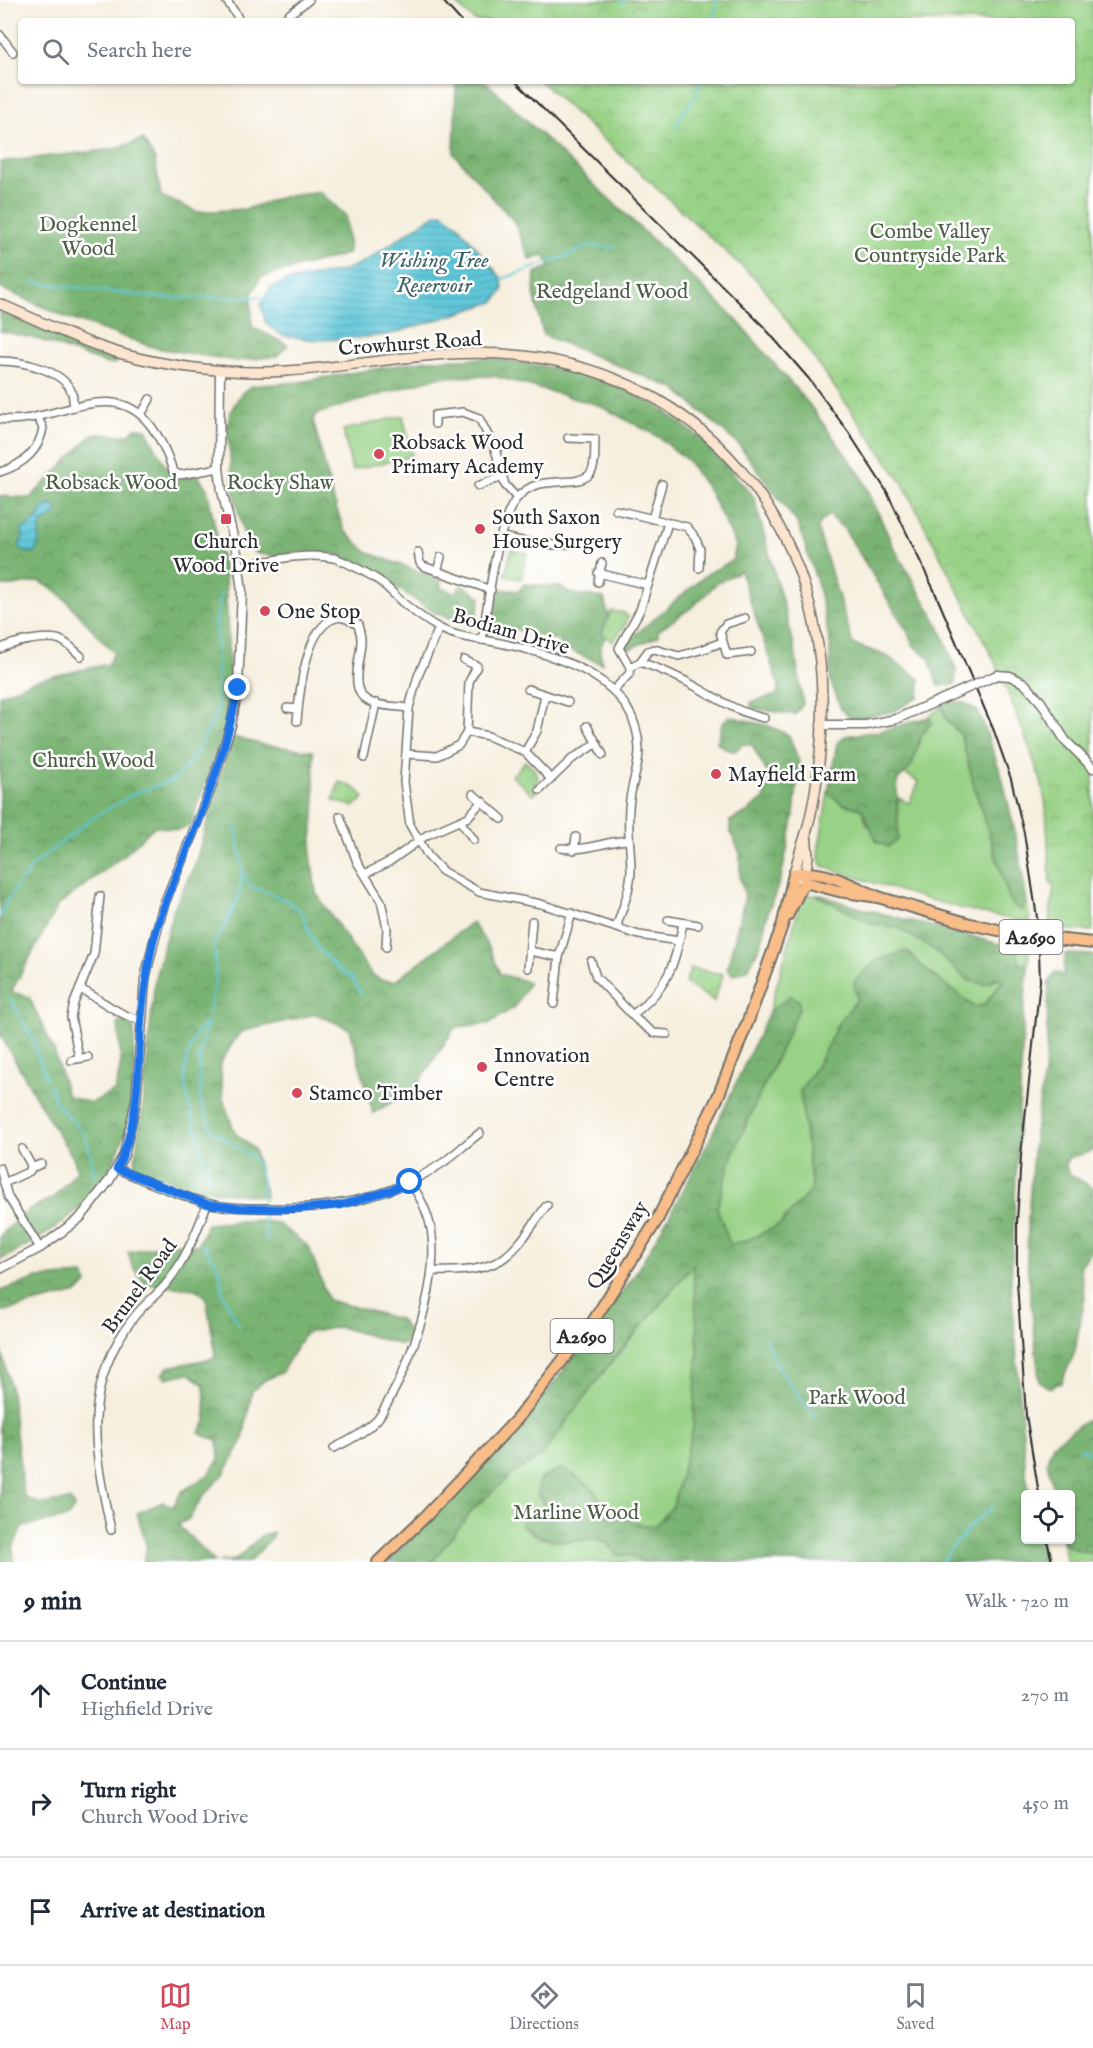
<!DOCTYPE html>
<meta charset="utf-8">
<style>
:root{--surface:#fff;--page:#f6f6f7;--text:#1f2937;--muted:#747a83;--line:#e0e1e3;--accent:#d1495b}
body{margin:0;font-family:"IM FELL English",serif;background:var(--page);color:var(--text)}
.controls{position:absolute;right:18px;bottom:18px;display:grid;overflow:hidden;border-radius:6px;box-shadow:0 2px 4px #0004}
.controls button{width:54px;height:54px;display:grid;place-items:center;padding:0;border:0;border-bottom:2px solid var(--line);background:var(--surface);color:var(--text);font:30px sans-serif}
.stop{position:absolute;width:18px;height:18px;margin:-14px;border:4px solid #1a73e8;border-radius:50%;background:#fff}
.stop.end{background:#1a73e8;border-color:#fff;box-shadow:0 2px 6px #0008}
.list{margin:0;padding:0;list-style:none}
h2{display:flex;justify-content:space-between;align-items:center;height:78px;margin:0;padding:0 24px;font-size:26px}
h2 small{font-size:20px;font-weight:400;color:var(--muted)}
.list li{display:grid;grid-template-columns:39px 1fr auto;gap:18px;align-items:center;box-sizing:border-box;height:108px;padding:0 24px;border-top:2px solid var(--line)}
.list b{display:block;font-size:22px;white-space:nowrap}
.list p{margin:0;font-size:20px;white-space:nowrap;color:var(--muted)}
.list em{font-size:20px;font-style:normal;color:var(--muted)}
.icon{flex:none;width:33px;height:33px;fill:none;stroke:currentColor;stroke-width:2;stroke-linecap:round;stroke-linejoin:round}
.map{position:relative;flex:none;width:1093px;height:1562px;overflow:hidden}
.search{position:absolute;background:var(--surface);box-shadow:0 2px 4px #0004;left:18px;right:18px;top:18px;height:66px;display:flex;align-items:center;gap:15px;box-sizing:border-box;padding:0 21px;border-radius:6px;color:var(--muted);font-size:22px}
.sheet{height:402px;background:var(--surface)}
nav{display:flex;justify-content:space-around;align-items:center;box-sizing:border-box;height:84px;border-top:2px solid var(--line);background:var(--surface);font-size:16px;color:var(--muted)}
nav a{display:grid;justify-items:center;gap:3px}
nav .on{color:var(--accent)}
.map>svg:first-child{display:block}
</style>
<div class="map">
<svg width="1093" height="1562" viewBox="0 0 1093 1562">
<defs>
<pattern id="forest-crowns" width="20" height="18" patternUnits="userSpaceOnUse" patternTransform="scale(1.5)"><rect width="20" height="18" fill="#7ab473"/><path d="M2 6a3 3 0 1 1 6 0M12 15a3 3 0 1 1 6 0" fill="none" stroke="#64935f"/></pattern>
<pattern id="park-crowns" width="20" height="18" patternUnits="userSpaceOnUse" patternTransform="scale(1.5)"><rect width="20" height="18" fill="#98d286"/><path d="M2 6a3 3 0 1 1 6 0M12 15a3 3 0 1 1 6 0" fill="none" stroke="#83b474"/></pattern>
<pattern id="water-rules" width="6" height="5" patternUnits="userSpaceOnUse" patternTransform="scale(1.5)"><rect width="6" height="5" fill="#5fc8da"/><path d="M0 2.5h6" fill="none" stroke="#4fa3b1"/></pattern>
</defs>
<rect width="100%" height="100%" fill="#fff"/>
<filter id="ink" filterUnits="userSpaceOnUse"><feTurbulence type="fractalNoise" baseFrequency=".0167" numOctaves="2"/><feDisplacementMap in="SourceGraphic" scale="12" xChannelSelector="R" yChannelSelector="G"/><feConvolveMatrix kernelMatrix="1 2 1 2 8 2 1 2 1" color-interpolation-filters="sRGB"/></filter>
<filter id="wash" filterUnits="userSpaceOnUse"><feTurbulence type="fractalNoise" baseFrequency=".008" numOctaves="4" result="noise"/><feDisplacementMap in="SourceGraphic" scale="24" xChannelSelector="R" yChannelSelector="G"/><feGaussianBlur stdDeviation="1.35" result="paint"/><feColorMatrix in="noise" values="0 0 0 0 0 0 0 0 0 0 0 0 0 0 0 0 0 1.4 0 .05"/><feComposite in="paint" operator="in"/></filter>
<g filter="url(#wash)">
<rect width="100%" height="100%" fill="#f6efde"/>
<g fill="#98d286" stroke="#627e58" stroke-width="1.5">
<path d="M403,416L412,456L352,470L343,430Z"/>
<path d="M511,550L527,553L521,579L505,576Z"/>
<path d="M942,706L946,719L961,735L974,786L1009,898L1022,910L1027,901L1030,922C960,912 892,889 825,867L820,862L818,853L828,793L843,804L862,809L867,825L897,840L898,798L909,803L919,782L904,773L912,764L921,736L932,722L929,717Z"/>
<path d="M805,895H816L871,923L898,928L932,948L967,980L984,984L997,979H1004L984,1005L975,1007L926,970L907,951L857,1000L839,1022L819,1062L800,1091L812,1189L779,1225L746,1241L729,1244L717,1208L732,1155L799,1009L790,996L769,1012L801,900Z"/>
<path d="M1016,948L1029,949L1028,971L1025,963L1020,965Z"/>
<path d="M694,1264L698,1349L693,1428L673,1506L655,1526C621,1524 609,1511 589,1485L538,1494L548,1511L547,1515L524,1518L521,1525L540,1538L567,1542L593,1538L608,1543L617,1555L634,1556L643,1562H432L474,1508L515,1472L541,1456L605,1370Z"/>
<path d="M1062,1540L1069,1547L1093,1554V1562H1067Z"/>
</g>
<g fill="url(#forest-crowns)" stroke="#52704f" stroke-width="1.5">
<path d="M456,81H485L734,317L808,403L862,477L893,546L939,626L956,669L955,684L938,686L929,658L914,646L906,629L845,530L829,515L819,524L818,530L853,644L885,655L920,679L919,697L894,711L853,720L841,709L830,680V643L818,585L798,524L739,445L675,389L543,335L534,293L535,273L550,267L544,255L530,260L515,223L454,154Z"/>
<path d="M143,139L155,160L161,196L197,212L246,209L285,196L320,192L346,216L349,253C320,263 291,268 261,277L251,296L252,327L288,345L277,356L238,361L156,348L68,318L0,288V162L115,149Z"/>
<path d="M0,312L102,354L116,361L117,363L107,364L40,340L0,331Z"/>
<path d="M490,358L567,370L594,376L622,388L659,407L707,443L754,497L794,645L803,704L795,715L751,708V702L776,695L779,687L740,571L717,583L695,605L658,631V636L629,649L624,644L707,574L733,560L736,545L710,493L688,461L657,436L598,405L494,376L438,377L316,414L313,420L332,495L344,530L367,552L441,580V588L455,593L462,585L481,597L474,627L435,613L384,579L336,554L304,552L276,556L258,554L247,548L233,489L227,424L233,407L241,394L251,386L299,382L427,360Z"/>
<path d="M135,428L146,429L173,480L198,475L207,489L225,574L230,684L226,726L190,826L177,830L155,826L124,855L58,906L11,992L29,997L54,1050L67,1096L91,1103L115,1091L121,1063L118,1022H125L134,1028C134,1058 135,1105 125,1133C116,1160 99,1191 77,1210C55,1230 26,1247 0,1260V1236L28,1210L54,1197L77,1171L74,1159L48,1118L0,1034V695L36,680L108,664L114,653L60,594L40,581L13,586H0V496L30,498L93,434L128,435Z"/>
<path d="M524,584L561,587L570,593L604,598L609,620L608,630L600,649L602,664L564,648L557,640L509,628L499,630L492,624L500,589L519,591Z"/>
<path d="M951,701L965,703L979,712L1002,777L1016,837L1027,901L1022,911L1015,907L1009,898L974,786L961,735L946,719L942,706Z"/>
<path d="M729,716L769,726L789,735L799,762L794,815L781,878L768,912L760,946L748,970L733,975L727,969L745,896L740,878V853L730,831V821L747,812L764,799L769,776L752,745L743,744L735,751L728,750L717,743L722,724Z"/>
<path d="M929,717L932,722L921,736L912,765L897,781L898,839L888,847L877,842L862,809L843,804L828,793L837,743L845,736L880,731Z"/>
<path d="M232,737L265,745L313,751L315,803L311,854L316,893L371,974L381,980L395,981L472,922L490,949L500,974L529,982L515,1007L488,1024L455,1027L415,1089L373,1113L350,1029L316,1014L240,1032L220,1063L223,1099L235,1133L254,1149L266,1197L194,1189L134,1167L143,1103L155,978L173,910L195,864Z"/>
<path d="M816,895H822L853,906L1016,948L1020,965L1025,963L1028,971L1024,1006L1011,1282L1026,1475L1030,1494H1026V1540H1040L1045,1562H643L634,1556L617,1555C597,1528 592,1543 566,1541C548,1541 536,1535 521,1525L524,1518L547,1515L548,1511L538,1494L539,1480L562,1468L589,1485L609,1510L638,1525L655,1526L673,1506L693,1428L698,1349L693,1265L605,1370L541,1456L515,1472L474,1508L432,1562H388L523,1424L632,1279L668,1218L710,1139L769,1012L790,996L799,1000V1009L732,1155L717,1207L730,1244L746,1241L779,1225L812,1189L800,1091L819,1062L839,1022L857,1000L854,982L875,961L906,951L926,970L975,1007L984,1005L1004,980L997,979L984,984L967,980L932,948L898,928L871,923Z"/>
<path d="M1065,954L1093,955V1151L1068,1158L1065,1166L1070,1174L1093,1188V1251L1088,1255L1080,1267L1085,1297L1074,1354L1061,1383L1049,1388L1039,1381L1027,1261L1028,1219L1034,1138L1046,1060L1049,982L1055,972L1064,975Z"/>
<path d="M254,1220L277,1223L309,1247L328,1300L399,1319L408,1330L410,1340L402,1345L339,1327L305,1333L281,1373L265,1380L252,1391L243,1440L224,1474L203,1496L189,1519L178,1525L215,1562H143L147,1548L137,1513L163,1502L173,1507L181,1492L208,1475L219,1459L218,1440L204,1436L199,1433L206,1422L204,1385L189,1373L166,1378L162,1374L168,1367L214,1358L215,1350L206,1297L195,1289L145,1284L132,1266L128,1252L171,1243L198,1245L207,1224Z"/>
<path d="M84,1275L87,1284L78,1293L0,1312V1291L38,1278Z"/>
<path d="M0,1344L10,1385L24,1497L40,1504L70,1500L75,1507L68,1517L22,1527L13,1548L14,1562H0Z"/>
<path d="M1093,1416V1554L1069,1547L1063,1540H1070V1494H1054L1047,1461L1053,1444Z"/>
<path d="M273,1532L271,1539L249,1562H218L235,1560L262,1535Z"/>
</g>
<g fill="url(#park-crowns)" stroke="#627e58" stroke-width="1.5">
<path d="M452,0H1093V931L1048,929L1054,887L1050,881L1046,806L1041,781L1029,747L997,666L902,482L761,284L540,81H1072V21H475Z"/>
<path d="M611,611L625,613V616H628L626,624L613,641H611L602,633Z"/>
<path d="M525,761L537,772L538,780L534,786L538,790L533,795L512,776Z"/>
<path d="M339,782C350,785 358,788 364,798L354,807L333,800Z"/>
<path d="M691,968L723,974L714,1001L685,983Z"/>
</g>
<g fill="url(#water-rules)" stroke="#457a82" stroke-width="1.5">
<path d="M443,213L457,224L502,279L503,290L494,302L388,335L356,338L317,340L283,336L266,324L261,304L270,288L287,281L343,271L367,260L434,215Z"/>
<path d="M52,504L57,510L54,517L41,523L39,543L35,552L29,553L21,550L19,546L23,538L22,530L39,518L42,509Z"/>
</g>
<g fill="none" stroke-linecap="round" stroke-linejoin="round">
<g stroke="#5fc8da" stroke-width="2">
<path d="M622,3L625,0"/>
<path d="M713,21L717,0"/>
<path d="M675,126L699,90L701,81"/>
<path d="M502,279L566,256L588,245L612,248L615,246"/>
<path d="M32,282L161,298L265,297"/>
<path d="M236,826L243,870L239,897L226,924L214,942L216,974L207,1024L199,1055L200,1100L212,1130L254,1158L262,1179L263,1202"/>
<path d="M243,874L251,886L288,901L303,913L307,928L318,948L340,971L351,977L361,993"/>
<path d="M0,916L8,899L33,865L94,817L137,792L174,780L192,759L217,714L218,688L216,624L221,592"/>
<path d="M11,1000L33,1040L46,1079"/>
<path d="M207,1024C192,1030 183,1066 185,1082C188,1111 201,1140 208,1169V1179"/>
<path d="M50,1086L56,1104L83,1132L88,1144L96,1178"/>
<path d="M264,1214L266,1241"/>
<path d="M202,1244L219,1267L223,1294L239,1325"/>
<path d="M765,1337C775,1368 794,1391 815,1415"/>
<path d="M1080,1449L1087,1451L1093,1455"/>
<path d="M942,1562L956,1542L962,1539L966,1530L992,1507"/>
</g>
</g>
</g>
<g filter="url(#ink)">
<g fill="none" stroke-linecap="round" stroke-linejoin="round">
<g stroke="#72706a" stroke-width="10">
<g id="minor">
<path d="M226,0L236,14L239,21"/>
<path d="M284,21L288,15L309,0"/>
<path d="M0,35L13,52"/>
<path d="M0,361C22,361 64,370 72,393C73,397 73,402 74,407"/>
<path d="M142,413L150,399"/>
<path d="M0,419C52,427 112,373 151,426C161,439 168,455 173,471L179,475L219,468"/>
<path d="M435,424V415L463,412L479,418L495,449L505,485L517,498"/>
<path d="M495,449L506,444"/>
<path d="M0,472C22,465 39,452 43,428L38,418"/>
<path d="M478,486L502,477"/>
<path d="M616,510L687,527L695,537L700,549L699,568"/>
<path d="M652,519L662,484"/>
<path d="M501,537C527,542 554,549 581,542"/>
<path d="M418,552L420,563L423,566L491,590"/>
<path d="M239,566C269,561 304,552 334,558C345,561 369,574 378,580C387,586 394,595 402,602C413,611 426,621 439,628C458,638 480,639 500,643C557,655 638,678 639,750C639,767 632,782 630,799C626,823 631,847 631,871C630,891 622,910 616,928"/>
<path d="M437,572L441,557"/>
<path d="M598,573L648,585"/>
<path d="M598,582L602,563"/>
<path d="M745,618L726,624L720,632L727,655L751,652"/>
<path d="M439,628L418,676L409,708L404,782L410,825L428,856L442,871L479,892L541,904L639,935L679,941"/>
<path d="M482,640C488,606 496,523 517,498C539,472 573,489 589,475C597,468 594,448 595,439L568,438"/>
<path d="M0,649C12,642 44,636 57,639C65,640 75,651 81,656"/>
<path d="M640,662L648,651L654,649L679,656L704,649L722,642"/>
<path d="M630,667L619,648L640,610L668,523"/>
<path d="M528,689L568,702"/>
<path d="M614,690L630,673V667L640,662C661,669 681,678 700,689C721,701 740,713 764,718"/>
<path d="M287,708L298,709"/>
<path d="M297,721C299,696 305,626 336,618C344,616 351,621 358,625C359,630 361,634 361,639C362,656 347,690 368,701C379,707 397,706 409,708"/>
<path d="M587,726L603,755"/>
<path d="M467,732L488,736L525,752L551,779"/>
<path d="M525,752L537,731L545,695"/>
<path d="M406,754L437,756L459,745L467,732L469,682L477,666L464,660"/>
<path d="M364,758L376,703"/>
<path d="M540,790L572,759L597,743"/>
<path d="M473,794L502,819"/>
<path d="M340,816L357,862L381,901L387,928L386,947"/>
<path d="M460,821L474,840"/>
<path d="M561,848C586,852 604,841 629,840"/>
<path d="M574,850L576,837"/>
<path d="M365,874L389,862L427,835L468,817L482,801"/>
<path d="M668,920L698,925"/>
<path d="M530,951L559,957"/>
<path d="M591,961L596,977L637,1020L654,1033L667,1034"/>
<path d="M528,968L532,921"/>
<path d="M80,989C101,999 119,1016 141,1020"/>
<path d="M554,1004L559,957L572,913"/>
<path d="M632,1015C669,987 674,966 683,923"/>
<path d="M79,1058L71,1017L74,1003L94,954L100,896"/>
<path d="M71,1060L88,1057"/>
<path d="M0,1168L8,1197L40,1248"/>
<path d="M31,1168L41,1164"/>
<path d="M117,1169C146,1181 176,1195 207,1203C225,1208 246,1208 266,1208C330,1210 390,1199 444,1162C456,1153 468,1142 480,1133"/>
<path d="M4,1183L30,1171L31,1165L22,1149"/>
<path d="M432,1271C454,1272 487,1271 505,1257C522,1244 534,1222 547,1205"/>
<path d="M334,1448C349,1441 364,1433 376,1421C381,1416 384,1408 388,1402C412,1360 438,1284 432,1236C430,1216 421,1198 410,1182"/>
<path d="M111,1530C94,1451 80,1387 134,1317C143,1305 156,1296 166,1284C185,1261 197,1232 207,1204"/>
</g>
</g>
<g stroke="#72706a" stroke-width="11">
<g id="tertiary">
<path d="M997,675L1010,676L1024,683L1041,702L1065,740L1093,768"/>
<path d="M821,725H866L896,719L952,695"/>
<path d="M0,1269L40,1248L80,1218L109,1181L124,1155L136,1101L145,979L153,945L163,907L211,788L231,725L238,688L242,591L237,553L222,491L219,468L220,371"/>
</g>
</g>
<g stroke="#72706a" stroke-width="12">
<path id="secondary" d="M0,304C33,318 67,335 101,347C153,366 232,375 287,371C366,366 445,346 524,356C702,377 818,518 822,694C824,732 817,796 806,833C802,846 797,860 794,874L804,882L808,857L806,832"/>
</g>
<g stroke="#72706a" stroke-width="14">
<g id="primary">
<path d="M787,916L804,882L839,891L878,897L970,924"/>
<path d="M378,1562L426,1516L517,1419L594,1320L657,1220L717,1099L748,1021L783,923L794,874C824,869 851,885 878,897"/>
</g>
</g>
<use href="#minor" stroke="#fff" stroke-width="7"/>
<use href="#tertiary" stroke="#fff" stroke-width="8"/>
<use href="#secondary" stroke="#fce5cf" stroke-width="9"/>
<use href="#primary" stroke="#f8bd88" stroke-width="10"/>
<g stroke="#2b2b2b" stroke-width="2">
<path d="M442,0L461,21"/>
<path d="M515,81L763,326L809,379L849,433L887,492L934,590L994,731L1011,779L1024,833L1038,924L1040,981L1021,1155L1017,1222V1282L1026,1415L1039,1494"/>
<path d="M1047,1540L1052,1562"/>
</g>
<g stroke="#72706a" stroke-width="11" stroke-linecap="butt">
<path id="tertiary-bridge" d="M952,695L997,675"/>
</g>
<g stroke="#72706a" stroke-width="14" stroke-linecap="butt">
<path id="primary-bridge" d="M970,924L1027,936L1093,943"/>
</g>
<use href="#tertiary-bridge" stroke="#fff" stroke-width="8"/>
<use href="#primary-bridge" stroke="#f8bd88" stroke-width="10"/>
</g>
</g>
<g fill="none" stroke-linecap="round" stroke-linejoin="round" filter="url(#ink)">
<path stroke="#1a73e8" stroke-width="8" d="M238,688C228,742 210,794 189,844C175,879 161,909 152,946C147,971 143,997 141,1022C138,1072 139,1124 117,1169L207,1204L238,1208L295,1209L341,1205L391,1190L410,1182"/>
</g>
<g fill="#d1495b" stroke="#fff" stroke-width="2">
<circle cx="379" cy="454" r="6"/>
<rect x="220" y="513" width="12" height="12" rx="3"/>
<circle cx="480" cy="529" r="6"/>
<circle cx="265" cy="611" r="6"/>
<circle cx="716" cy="774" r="6"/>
<circle cx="482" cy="1067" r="6"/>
<circle cx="297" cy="1093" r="6"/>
</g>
<g text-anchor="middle" stroke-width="5" stroke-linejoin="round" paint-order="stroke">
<g fill="#fff" stroke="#6b6b6b" stroke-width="1.5">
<rect x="999.5" y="920" width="63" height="34" rx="4.5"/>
<rect x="550.5" y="1319" width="63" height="34" rx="4.5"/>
</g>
<g font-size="20" font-weight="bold" fill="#2b2b2b">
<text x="1031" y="944">A2690</text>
<text x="582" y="1343">A2690</text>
</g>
<g font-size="21" fill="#4c5d46" stroke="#fff">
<text x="88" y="231">Dogkennel<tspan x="88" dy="24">Wood</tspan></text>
<text x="930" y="238">Combe Valley<tspan x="930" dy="24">Countryside Park</tspan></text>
<text x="612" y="298">Redgeland Wood</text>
<text x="111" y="489">Robsack Wood</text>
<text x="280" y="489">Rocky Shaw</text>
<text x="93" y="767">Church Wood</text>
<text x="857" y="1404">Park Wood</text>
<text x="576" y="1519">Marline Wood</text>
</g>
<g font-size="21" fill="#2b2b2b" stroke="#fff">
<text transform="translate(410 343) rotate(-4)" y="7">Crowhurst Road</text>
<text transform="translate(511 631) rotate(16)" y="7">Bodiam Drive</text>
<text transform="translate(617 1245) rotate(-59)" y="7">Queensway</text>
<text transform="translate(139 1286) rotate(-54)" y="7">Brunel Road</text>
</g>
<g font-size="21" fill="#2b2b2b" stroke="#fff" text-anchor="start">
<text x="391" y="449">Robsack Wood<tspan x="391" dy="24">Primary Academy</tspan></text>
<text x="492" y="524">South Saxon<tspan x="492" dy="24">House Surgery</tspan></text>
<text x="226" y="548" text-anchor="middle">Church<tspan x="226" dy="24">Wood Drive</tspan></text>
<text x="277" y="618">One Stop</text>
<text x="728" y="781">Mayfield Farm</text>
<text x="494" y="1062">Innovation<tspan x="494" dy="24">Centre</tspan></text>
<text x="309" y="1100">Stamco Timber</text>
</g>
<g font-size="22" font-style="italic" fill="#3d6268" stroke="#fff">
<text x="434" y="267">Wishing Tree<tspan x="434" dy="25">Reservoir</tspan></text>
</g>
</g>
</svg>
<div class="controls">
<button><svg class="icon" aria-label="locate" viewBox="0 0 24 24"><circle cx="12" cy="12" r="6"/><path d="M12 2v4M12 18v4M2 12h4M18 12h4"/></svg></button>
</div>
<div class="stop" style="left:410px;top:1182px"></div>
<div class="stop end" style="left:238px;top:688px"></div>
<div class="search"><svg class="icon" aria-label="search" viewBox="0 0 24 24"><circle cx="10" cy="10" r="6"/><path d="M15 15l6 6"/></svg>Search here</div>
</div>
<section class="sheet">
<h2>9 min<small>Walk · 720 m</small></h2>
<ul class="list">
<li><svg class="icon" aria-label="ahead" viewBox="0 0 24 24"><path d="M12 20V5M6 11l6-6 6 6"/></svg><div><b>Continue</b><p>Highfield Drive</p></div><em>270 m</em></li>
<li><svg class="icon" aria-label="right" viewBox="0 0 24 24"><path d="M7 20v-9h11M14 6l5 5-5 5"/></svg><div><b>Turn right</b><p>Church Wood Drive</p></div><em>450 m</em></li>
<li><svg class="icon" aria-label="arrive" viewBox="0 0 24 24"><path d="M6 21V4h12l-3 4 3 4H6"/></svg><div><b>Arrive at destination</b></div></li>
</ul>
</section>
<nav>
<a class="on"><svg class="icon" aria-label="map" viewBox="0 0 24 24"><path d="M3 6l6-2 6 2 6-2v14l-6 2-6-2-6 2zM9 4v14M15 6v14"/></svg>Map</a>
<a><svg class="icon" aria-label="directions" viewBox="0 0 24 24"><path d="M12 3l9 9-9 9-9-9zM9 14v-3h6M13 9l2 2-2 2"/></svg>Directions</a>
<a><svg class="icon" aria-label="saved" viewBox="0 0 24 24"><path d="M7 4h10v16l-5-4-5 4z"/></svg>Saved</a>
</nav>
